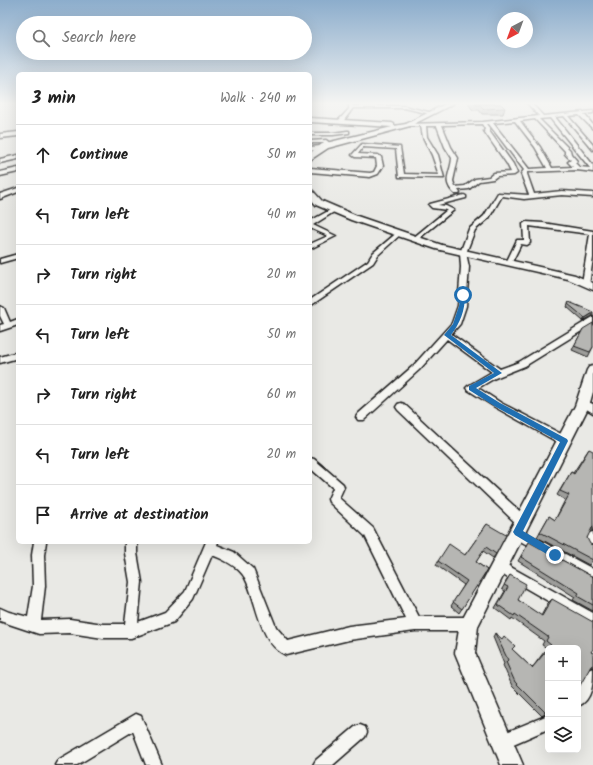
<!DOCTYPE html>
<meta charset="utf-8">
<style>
:root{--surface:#fff;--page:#f2f2f2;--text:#222;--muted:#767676;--line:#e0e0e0}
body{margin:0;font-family:Kalam,sans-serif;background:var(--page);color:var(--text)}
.controls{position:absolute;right:12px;bottom:12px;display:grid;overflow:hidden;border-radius:6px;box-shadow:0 4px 16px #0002}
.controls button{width:36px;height:36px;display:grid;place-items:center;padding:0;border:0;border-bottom:1px solid var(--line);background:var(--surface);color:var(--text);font:20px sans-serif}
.compass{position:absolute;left:497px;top:12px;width:36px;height:36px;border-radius:50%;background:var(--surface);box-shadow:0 4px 16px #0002;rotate:221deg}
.stop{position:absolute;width:12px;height:12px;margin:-9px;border:3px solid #1f6fb2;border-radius:50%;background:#fff}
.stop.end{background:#1f6fb2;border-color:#fff;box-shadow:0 1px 4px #0008}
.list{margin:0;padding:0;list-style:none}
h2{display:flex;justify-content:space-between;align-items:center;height:52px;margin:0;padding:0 16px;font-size:17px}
h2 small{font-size:13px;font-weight:400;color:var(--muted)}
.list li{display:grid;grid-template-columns:26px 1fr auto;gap:12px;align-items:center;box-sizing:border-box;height:60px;padding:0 16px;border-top:1px solid var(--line)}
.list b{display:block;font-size:15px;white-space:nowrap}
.list em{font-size:13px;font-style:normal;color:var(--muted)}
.icon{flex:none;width:22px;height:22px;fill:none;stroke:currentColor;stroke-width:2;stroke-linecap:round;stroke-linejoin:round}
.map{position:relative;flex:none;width:593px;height:765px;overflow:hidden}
.search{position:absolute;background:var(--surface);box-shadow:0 4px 16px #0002;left:16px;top:16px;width:296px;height:44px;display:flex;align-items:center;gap:10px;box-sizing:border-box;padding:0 14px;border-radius:22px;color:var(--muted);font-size:15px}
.panel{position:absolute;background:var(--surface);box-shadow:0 4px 16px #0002;left:16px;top:72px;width:296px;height:472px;border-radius:6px}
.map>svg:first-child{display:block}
</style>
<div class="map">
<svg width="593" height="765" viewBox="0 0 593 765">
<rect width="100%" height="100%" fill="#e9e9e5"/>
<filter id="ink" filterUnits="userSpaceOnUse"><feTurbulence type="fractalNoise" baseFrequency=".025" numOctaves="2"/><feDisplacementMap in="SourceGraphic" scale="8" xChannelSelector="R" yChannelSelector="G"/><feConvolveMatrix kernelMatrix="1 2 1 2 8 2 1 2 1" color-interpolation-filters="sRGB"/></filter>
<g filter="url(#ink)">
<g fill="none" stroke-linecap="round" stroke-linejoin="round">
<g stroke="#1c1c1c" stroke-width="3">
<g id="street">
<path d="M349,104H353V106H404L433,113L431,114L404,108H353L342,123H338V121L349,109Z"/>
<path d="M528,104H532L543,116L593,111V113L584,114L593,125V129L579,115L568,116L593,145V150L564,116L555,117L593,165V172L577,170L527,172V174L534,194L562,191L593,193V197L562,195L524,199L502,196L489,218L475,230L466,253L469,267L466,306L460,324L451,334L500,369L519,362L593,317V324L525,366L495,378L478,388L501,403L569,438L570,441L569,444L565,445L561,444L495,407L468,390L466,388L468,386L492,372L447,339L419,370L364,420H358L356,417L358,414L413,366L452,323L458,306L461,267L460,253L469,229L484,216L498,193L529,195L521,174L524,170L489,124H486L490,129L489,131L513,164L517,173L514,175L497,176L493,179L479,181L469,189L458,190L460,193L459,194H455C441,181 451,174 452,158L445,147L437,126H426L427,137L438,155L444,178L399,177L396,149L363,147L358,154L378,155L381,157L383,166L378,174L370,177L310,172V168L370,173L374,172L377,166L376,158L355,157L352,155L362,144L400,147L404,174L439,175L432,155L423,137L421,126H408L406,124L483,122L539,116ZM550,118L590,168L579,167L575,163L577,161L571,154L570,150L539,119ZM535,119L565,151V154L571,160L568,162L573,167L552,168L540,147L520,121ZM515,121L535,147L547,168L529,169L493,123ZM482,124L485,129L484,131L507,164L511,172L494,173L489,177L475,179L465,186L455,187L453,181L458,158L451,147L442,125Z"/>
<path d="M347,131H349V133L333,135H310V133H333Z"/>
<path d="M326,140L331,144V146H327L323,143H310V141Z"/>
<path d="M310,147L321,146L324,148L310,151Z"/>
<path d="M18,155V159L0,163V159Z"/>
<path d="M18,168V172L0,176V172Z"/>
<path d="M18,188V192L0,199V194Z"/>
<path d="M464,195L466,196V198L438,205L446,206L454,210L417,240H413V238L447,210L432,208L429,205L430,204Z"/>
<path d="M332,209L337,210L313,225L336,236L310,249V244L328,236L310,228V221Z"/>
<path d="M526,222L543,223L593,231V258L589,285H586L582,283L590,234L529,226L530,243L527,245L521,244L511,264H507L506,263L517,240H524L523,224Z"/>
<path d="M399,231L402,233L401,234L378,255L373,263L310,306V300L368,261L373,253Z"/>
<path d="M18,254V258L0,263V259Z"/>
<path d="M0,306L4,308L10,322L18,319V325L0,331V325L4,324L0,316Z"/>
<path d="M18,352V358L0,363V357Z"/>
<path d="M583,400L593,404V413L580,405L578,403L580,401Z"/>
<path d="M401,403L404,404L527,518L529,522L527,526L523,527L519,526L398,410L396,407L398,404Z"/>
<path d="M310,458L314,459L343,484L344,487L339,498L373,528L419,617H469L474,619L476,624L474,629L469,631H415L349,640L286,655C259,644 257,600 245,578C239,567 223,559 212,555L193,599L174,622L131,638H103L70,633L39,634L0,621V608L9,612L28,617L33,586L32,555L34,542H46L44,555L45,586L41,620L70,619L103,624H125L130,582L125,553V542H137V553L142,582L138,622L165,612L185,591L206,542H218L217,545L234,552L253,569L276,627L288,641L349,626L406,619L365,536L329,502L328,499L333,488L310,468Z"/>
<path d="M517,528L593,569V582L513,537L511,533L513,529Z"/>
<path d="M593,532V547L590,548L586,547L584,543L589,533Z"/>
<path d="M500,561L593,613V627L496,571L494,567L496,563Z"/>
<path d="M593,668C593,682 593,700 578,706V686L588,670Z"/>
<path d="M136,714L141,716L162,765H146L133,731L77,765H55L58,760Z"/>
<path d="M548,715V729L502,749L497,746L494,741L497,736Z"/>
<path d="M360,725L365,727L367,732L365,737L333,765H313L316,760L355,727Z"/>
</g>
</g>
<g stroke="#1c1c1c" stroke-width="3">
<g id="secondary">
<path d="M445,104H453L410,126L328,148L310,160V153L322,144L392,127L310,122V118L392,123L394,124V126L406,124Z"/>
<path d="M18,132V136L0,138V134Z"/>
<path d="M310,190L313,191L322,201L357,216L442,245L575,275L593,283V290L568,279L436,249L351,220L316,205L310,198Z"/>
<path d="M593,366V392L589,406L478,626L475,653L523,765H501L455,653L460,624L575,406L587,370L589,367Z"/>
</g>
</g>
<use href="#street" fill="#f6f6f2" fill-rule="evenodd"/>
<use href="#secondary" fill="#f6f6f2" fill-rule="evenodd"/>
</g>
<g fill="#9d9d9a" stroke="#1c1c1c">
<path d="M468,104H501L505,108L503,114H482L479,110H473Z"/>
<path d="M569,302L593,316L583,321L567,307Z"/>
<path d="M583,329L593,347L588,357L572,350Z"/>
<path d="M589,449L593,531L589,532L587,538L593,560L589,565L537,537L549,516L555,520L565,500L557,495L571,472L573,473Z"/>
<path d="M487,524L496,554L493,558L483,551L476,562L487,570L459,613L451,606L464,585L436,565L438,561L465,555Z"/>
<path d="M529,542L593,577V611L573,600L575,597L518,561Z"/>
<path d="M510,575L518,600L541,616L548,603L552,599L591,652L593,653V666L590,668L578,648H548V714L542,716L512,686L503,665L504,664L493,637L495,633L532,668L547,648L542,645L544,641L512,618L511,620L495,608L505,591L502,589Z"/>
</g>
<g fill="#7f7f7d" stroke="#1c1c1c">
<path d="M593,313V316L583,321L585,318Z"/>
<path d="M593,527V531L588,532Z"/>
<path d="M546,713H548V714L542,716Z"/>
</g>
<g fill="#b6b6b3" stroke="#1c1c1c">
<path d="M474,104H501L505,108L484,109L480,105H475Z"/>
<path d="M569,302L593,312V313L585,318L568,304Z"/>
<path d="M593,323V347L590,352L574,346L583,329Z"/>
<path d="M589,449L593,451V527L592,528L587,538L590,544L593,545V560L540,532L549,516L555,520L569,495L560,491L571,472L574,474Z"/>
<path d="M487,524L506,535L496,554L486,547L476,562L487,570L462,609L453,602L467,581L438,561L449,544L465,555Z"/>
<path d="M529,542L593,577V605L577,596L579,593L521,557Z"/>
<path d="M510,575L526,584L518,600L542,616L552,599L593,622V649L591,652L593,653V665L591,666L578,689V648H549L551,645L546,641L548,637L515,614L514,616L498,605L508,587L504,585Z"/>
<path d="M495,633L502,639L504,636L515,646L512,649L532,668L548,649V713H546L515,682L506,662L508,660Z"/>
</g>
</g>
<linearGradient id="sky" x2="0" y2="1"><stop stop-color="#8cadcc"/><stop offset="0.49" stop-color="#f5f5f3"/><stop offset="1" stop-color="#f5f5f3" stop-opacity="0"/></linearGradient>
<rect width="593" height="211" fill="url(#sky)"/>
<path fill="#1f6fb2" d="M461,294L465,295C465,311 460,323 451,335L502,373L476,388L500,403L567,439L568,441L523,531L558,552L559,555L558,557L555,559L515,535L513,532L560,442L496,407L469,390V386L494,373L444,335L453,324L459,306Z"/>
</svg>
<div class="controls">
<button>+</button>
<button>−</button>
<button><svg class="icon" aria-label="layers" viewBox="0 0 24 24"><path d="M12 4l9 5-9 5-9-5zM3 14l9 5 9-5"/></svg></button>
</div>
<svg class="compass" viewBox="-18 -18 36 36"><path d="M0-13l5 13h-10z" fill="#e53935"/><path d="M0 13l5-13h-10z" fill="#767676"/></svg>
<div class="stop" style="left:463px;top:295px"></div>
<div class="stop end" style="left:555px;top:555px"></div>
<div class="search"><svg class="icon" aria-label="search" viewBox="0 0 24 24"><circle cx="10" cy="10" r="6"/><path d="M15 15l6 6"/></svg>Search here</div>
<section class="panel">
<h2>3 min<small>Walk · 240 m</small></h2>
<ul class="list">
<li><svg class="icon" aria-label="ahead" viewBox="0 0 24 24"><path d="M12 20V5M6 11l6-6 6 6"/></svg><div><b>Continue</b></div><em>50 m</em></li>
<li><svg class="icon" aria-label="left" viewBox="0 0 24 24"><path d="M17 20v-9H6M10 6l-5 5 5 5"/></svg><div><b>Turn left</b></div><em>40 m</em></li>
<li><svg class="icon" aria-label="right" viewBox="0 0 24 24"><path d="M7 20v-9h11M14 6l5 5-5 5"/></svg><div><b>Turn right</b></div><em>20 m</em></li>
<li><svg class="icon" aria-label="left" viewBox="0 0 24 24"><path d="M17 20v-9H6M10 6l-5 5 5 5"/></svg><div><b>Turn left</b></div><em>50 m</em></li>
<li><svg class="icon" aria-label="right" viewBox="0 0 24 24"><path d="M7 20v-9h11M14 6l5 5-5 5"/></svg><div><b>Turn right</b></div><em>60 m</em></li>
<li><svg class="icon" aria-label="left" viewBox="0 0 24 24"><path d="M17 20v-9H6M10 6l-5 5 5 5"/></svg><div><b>Turn left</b></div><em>20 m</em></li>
<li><svg class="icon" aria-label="arrive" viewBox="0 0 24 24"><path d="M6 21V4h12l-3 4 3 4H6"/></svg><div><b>Arrive at destination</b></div></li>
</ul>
</section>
</div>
